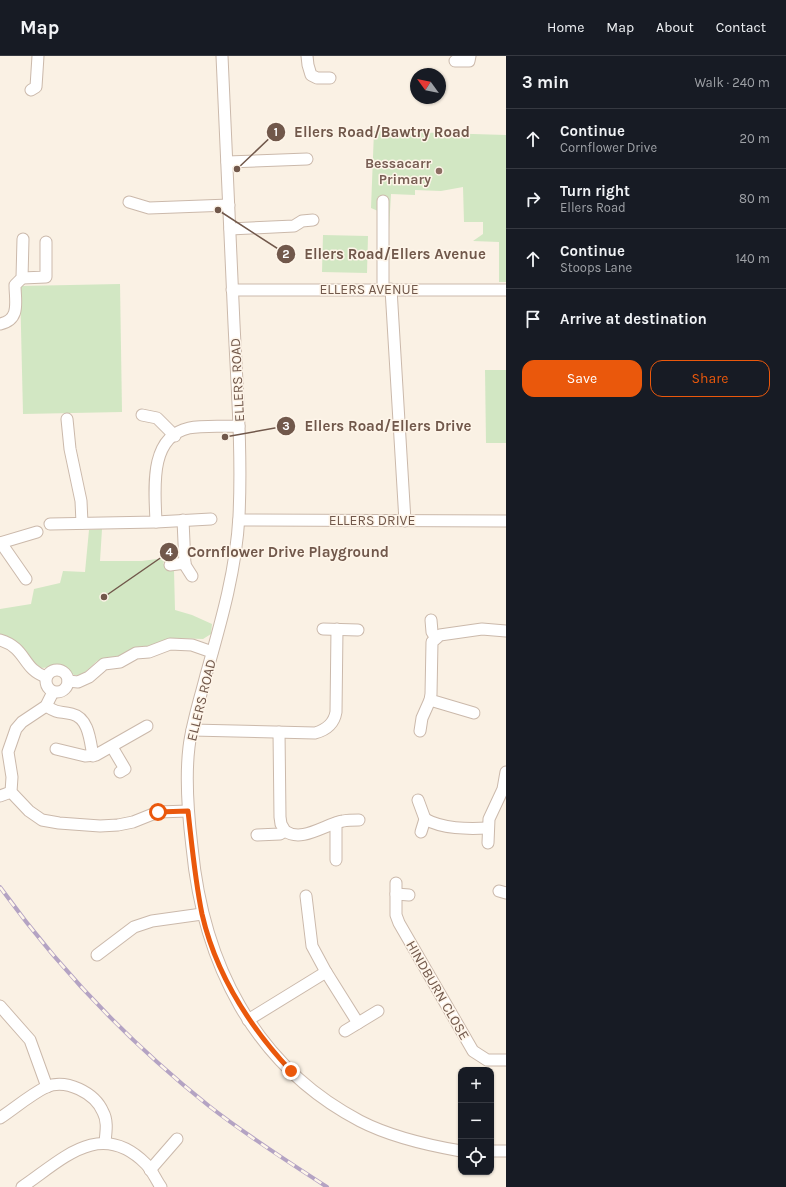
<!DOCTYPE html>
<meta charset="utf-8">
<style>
:root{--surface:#171b24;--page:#20242c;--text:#f1f3f6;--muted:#9ea1a6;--line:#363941;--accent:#ea580c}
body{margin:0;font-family:Karla,sans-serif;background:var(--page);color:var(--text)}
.controls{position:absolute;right:12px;bottom:12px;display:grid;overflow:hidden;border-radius:8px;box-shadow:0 1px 3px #0004}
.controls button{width:36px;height:36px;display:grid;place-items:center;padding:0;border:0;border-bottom:1px solid var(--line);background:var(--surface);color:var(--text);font:20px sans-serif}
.compass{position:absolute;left:410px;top:12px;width:36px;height:36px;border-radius:50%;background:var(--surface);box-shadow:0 1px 3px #0004;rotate:303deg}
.stop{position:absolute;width:12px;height:12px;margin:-9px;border:3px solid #ea580c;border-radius:50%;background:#fff}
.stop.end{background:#ea580c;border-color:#fff;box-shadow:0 1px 4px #0008}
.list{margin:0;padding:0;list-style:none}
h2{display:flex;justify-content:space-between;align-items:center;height:52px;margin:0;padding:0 16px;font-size:17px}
h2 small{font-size:13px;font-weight:400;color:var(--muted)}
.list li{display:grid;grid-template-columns:26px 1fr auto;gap:12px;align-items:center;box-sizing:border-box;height:60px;padding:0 16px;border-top:1px solid var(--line)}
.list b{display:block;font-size:15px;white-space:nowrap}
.list p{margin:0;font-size:13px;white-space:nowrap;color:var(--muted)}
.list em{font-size:13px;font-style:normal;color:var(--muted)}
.actions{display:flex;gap:8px;padding:12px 16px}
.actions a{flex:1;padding:9px 0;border:1px solid var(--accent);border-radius:12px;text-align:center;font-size:14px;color:var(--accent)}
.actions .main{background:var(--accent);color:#fff}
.icon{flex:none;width:22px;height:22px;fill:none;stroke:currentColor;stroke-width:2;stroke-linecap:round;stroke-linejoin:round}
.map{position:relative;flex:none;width:506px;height:1131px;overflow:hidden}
header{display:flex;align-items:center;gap:24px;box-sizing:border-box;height:56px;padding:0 20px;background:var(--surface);border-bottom:1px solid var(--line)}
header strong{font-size:19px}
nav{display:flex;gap:22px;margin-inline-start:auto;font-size:14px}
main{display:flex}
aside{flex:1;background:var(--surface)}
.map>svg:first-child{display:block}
</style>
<header>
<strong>Map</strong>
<nav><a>Home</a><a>Map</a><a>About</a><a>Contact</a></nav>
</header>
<main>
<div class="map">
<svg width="506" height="1131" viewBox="0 0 506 1131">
<rect width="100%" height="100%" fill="#faf1e4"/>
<g fill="#d2e7c3">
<path d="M374,75L506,79V226H499V186L473,185L483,178V166H464L463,131L441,135L415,134V139L391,138L389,174H377L378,155L371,152Z"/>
<path d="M323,179L368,180L367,217L322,216Z"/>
<path d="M120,228L122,356L23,358L20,230Z"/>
<path d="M485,314H506V387H486Z"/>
<path d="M102,473L100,505H142L172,501L163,507L169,513L174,514L175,554L192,559L212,568L211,578L203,583L171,582L151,590L133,593L115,602L103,603L97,605L83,618L79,619H74L60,611L39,612C23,595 25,588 0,580V553L31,548L34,533L60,527L63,515L85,516L89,474Z"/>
</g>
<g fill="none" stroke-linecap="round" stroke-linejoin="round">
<g stroke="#cbb9ab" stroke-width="13">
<g id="minor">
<path d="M222,0C226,89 230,178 234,268C237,332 242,396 239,460C236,515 221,566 206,619C200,643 192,667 189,691C185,724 188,758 192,791C203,906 253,1009 360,1065C391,1081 426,1089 461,1095"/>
<path d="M307,0L308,9L311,19L317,22H330"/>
<path d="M455,5H469L470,0"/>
<path d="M31,34L36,31L38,0"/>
<path d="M227,106L307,103"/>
<path d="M383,145V232"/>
<path d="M129,146L149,152L229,149"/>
<path d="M230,173L294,170L302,165L313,164"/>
<path d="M22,222L46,221V186"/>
<path d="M391,233L405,465"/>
<path d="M232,234H506"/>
<path d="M0,268C21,264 15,245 15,229L22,222L23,183"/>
<path d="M142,359L157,362L175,380"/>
<path d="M67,363L70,393L81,445L82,467"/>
<path d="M183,464L185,509L192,520"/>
<path d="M239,464L506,465"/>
<path d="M156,466L211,463"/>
<path d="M50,468L156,466C155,435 148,381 189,372C204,369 223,371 239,370"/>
<path d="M0,487L37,476"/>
<path d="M1,487L26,523"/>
<path d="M170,509L185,507"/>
<path d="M431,564L432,576L435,581"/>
<path d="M323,573L358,574"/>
<path d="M0,584C27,592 22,613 46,621"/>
<circle cx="57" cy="625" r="11"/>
<path d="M68,625L78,626L89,621L104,608L120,606L136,597L149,596L170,588L192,589L212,596"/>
<path d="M53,636L46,650L22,666L16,673L8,696L12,721L11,736L29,755L42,764L59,767L100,770L118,769L133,766L158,756L188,755"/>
<path d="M430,644L474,657"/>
<path d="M46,650C59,658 59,655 72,658C89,662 90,685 93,700"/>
<path d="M192,674L315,677C326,674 334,668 336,656L337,573"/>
<path d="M420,675L422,662L430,644L431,638L432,586L440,579L482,573L506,575"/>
<path d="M279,676L280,761L281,768L285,775C302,787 325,768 343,765C348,764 354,764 359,764"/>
<path d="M112,691L125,713L120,716"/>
<path d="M56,693L85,700L96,699L147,670"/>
<path d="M0,740L11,736"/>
<path d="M418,744L425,763"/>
<path d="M336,767V804"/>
<path d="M421,776L425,763C443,773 467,773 488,772"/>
<path d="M257,779L280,778L285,775"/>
<path d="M488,787L489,763L503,733L506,716"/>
<path d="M396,827V859L399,867L473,995L487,1004H506"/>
<path d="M499,835L506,837"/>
<path d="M396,838L409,839"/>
<path d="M306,840L312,890L326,916L358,967"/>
<path d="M97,899L134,871L152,865L202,858"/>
<path d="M0,950L30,984L47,1031"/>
<path d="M248,964L326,916"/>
<path d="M345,975L378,955"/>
<path d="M0,1062C15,1052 30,1039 46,1031C66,1022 95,1037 103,1056C108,1065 106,1076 105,1086"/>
<path d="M491,1095H506"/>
<path d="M150,1114L177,1083"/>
<path d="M22,1131C62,1104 100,1062 146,1108C152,1114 156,1124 161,1131"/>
</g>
</g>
<use href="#minor" stroke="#fff" stroke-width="11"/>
<g stroke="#b4a3c3" stroke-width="4">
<path id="rail" d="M0,831C59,913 130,987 209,1050C246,1079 287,1105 327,1131"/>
</g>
<use href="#rail" stroke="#fef5e9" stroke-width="2.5" stroke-dasharray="8" stroke-linecap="butt"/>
</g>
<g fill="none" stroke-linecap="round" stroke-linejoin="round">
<path stroke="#ea580c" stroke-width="5" d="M158,756L188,755C192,790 195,824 202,858C216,919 249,970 291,1015"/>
</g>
<circle fill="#8d6e63" stroke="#fef5e9" stroke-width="1.5" cx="439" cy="115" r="4"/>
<g text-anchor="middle" stroke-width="3" stroke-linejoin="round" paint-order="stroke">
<g font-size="14" font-weight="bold" fill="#785e54" stroke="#fef5e9" text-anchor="end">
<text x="431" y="112">Bessacarr<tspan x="431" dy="16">Primary</tspan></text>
</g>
<g font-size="14" fill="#71584b" stroke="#fef5e9">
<text x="369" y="238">ELLERS AVENUE</text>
<text transform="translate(237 324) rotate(-93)" y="5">ELLERS ROAD</text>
<text x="372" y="469">ELLERS DRIVE</text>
<text transform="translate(201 644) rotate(-76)" y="5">ELLERS ROAD</text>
<text transform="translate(438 934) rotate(60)" y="5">HINDBURN CLOSE</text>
</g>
</g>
<path fill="none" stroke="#71584b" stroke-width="1.5" d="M237 113L276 76M218 154L286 198M225 381L286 370M104 541L169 496"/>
<g fill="#71584b" stroke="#fef5e9" stroke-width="1.5">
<circle cx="237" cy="113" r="4"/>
<circle cx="218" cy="154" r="4"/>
<circle cx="225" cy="381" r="4"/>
<circle cx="104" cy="541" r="4"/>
<circle cx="276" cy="76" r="10"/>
<circle cx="286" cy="198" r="10"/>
<circle cx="286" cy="370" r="10"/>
<circle cx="169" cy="496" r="10"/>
</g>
<g font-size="12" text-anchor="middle" font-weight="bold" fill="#fff">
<text x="276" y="80">1</text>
<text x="286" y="202">2</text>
<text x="286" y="374">3</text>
<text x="169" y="500">4</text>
</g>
<g font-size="15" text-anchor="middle" font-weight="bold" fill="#71584b" stroke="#fef5e9" stroke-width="3" stroke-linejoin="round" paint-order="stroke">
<text x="382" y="81">Ellers Road/Bawtry Road</text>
<text x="395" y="203">Ellers Road/Ellers Avenue</text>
<text x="388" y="375">Ellers Road/Ellers Drive</text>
<text x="288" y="501">Cornflower Drive Playground</text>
</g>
</svg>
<div class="controls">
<button>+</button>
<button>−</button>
<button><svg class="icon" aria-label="locate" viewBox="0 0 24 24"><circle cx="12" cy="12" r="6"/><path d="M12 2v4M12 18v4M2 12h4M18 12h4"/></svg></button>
</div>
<svg class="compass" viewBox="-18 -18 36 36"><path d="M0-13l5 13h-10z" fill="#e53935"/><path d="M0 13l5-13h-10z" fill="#9ea1a6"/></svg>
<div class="stop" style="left:158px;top:756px"></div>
<div class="stop end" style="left:291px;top:1015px"></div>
</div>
<aside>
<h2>3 min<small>Walk · 240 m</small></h2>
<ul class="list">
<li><svg class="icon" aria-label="ahead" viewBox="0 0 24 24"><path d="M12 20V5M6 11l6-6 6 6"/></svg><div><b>Continue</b><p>Cornflower Drive</p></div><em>20 m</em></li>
<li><svg class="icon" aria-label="right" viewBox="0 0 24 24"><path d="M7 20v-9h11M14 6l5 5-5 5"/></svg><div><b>Turn right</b><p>Ellers Road</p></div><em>80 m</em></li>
<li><svg class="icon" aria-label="ahead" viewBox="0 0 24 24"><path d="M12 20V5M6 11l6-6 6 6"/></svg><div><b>Continue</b><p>Stoops Lane</p></div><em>140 m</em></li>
<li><svg class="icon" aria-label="arrive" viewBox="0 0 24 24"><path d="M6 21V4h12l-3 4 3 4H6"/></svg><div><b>Arrive at destination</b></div></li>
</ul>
<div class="actions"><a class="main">Save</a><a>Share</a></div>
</aside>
</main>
